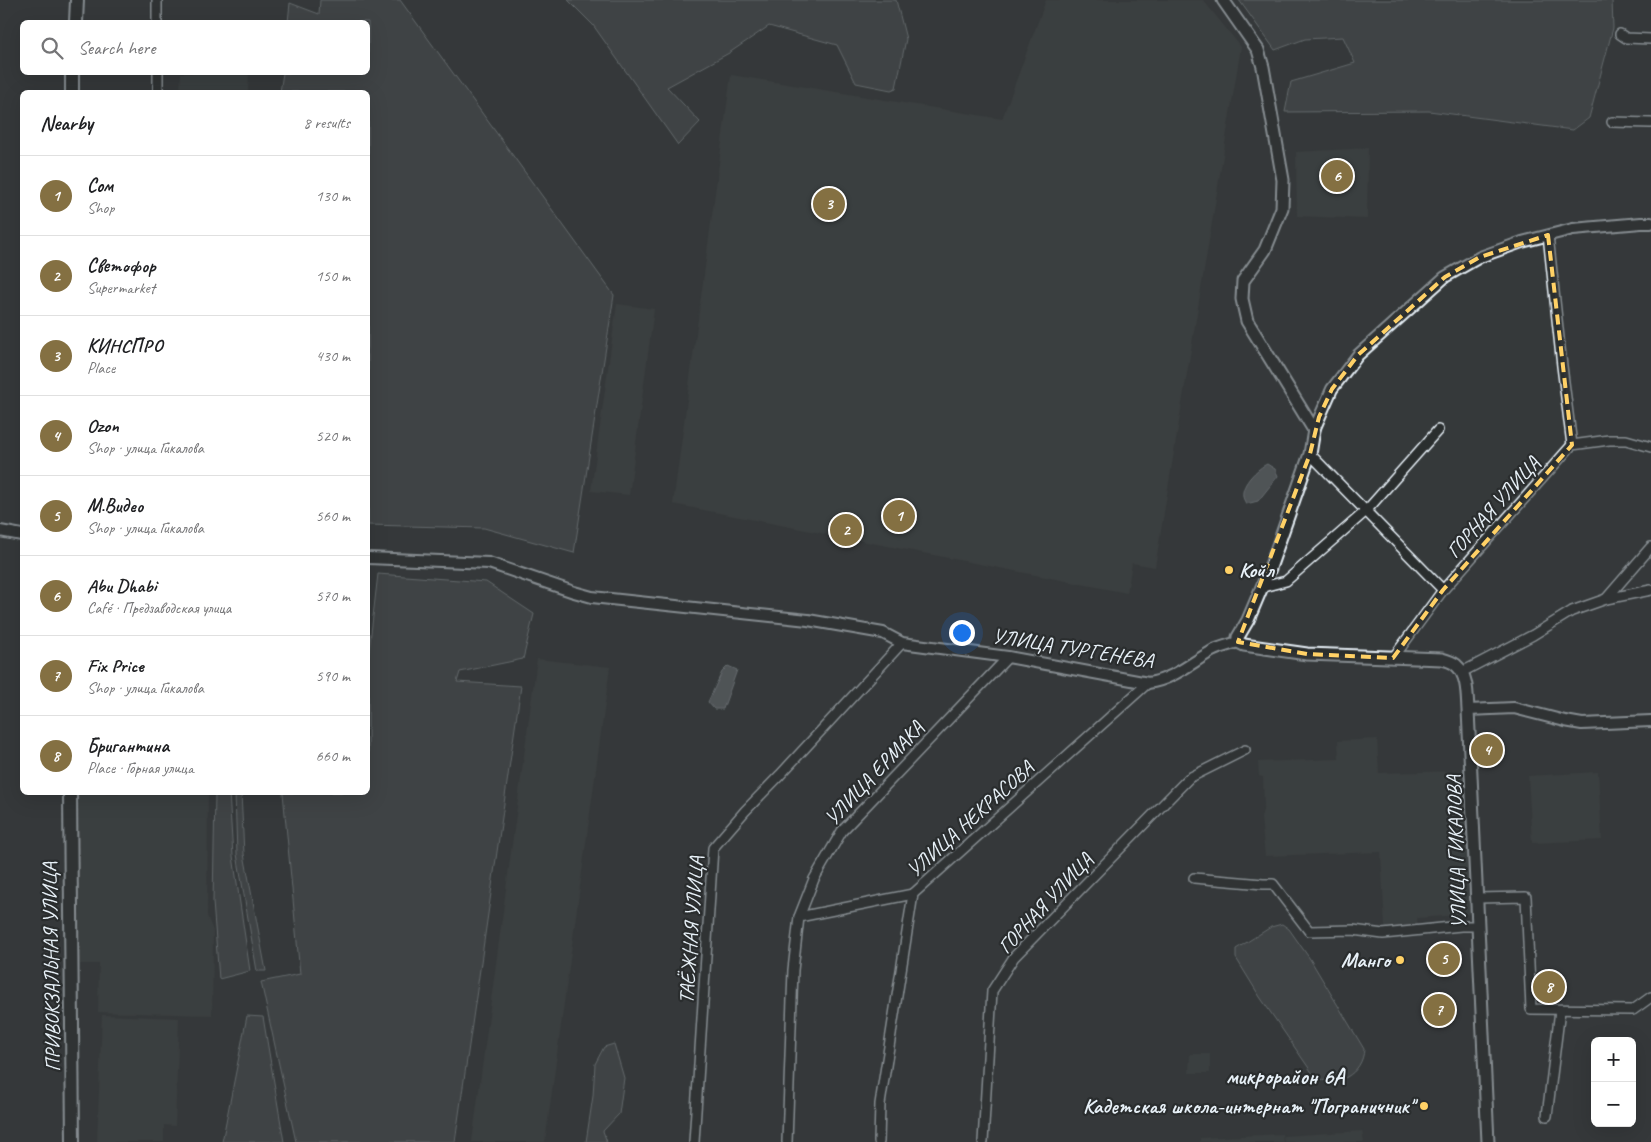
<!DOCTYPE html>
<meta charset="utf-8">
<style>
:root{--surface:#fff;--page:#f6f6f6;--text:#202124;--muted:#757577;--line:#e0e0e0;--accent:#847042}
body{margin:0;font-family:Caveat,sans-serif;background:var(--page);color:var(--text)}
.controls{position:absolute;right:15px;bottom:15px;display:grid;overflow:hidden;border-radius:8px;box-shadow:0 5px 20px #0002}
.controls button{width:45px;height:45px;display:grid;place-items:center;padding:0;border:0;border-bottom:1px solid var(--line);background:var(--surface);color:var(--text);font:25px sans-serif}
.you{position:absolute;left:961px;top:632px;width:18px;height:18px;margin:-12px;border:4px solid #fff;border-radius:50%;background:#1a73e8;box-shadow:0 0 0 8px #1a73e833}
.badge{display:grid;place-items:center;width:32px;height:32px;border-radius:50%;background:var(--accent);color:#fff;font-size:16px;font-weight:700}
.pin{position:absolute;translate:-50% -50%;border:2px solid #fff;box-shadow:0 1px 5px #0006}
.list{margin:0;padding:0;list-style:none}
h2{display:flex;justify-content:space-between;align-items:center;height:65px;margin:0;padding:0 20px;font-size:21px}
h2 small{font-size:16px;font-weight:400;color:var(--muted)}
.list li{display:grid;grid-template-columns:32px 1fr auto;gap:15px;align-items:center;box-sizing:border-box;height:80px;padding:0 20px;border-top:1px solid var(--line)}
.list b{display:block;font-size:19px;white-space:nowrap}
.list p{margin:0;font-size:16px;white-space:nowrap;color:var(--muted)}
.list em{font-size:16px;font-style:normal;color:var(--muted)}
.icon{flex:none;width:28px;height:28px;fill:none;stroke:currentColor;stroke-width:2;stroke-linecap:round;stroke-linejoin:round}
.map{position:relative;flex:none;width:1651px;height:1142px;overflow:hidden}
.search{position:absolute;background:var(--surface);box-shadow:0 5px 20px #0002;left:20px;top:20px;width:350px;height:55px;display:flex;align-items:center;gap:12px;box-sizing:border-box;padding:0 18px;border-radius:8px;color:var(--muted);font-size:19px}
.panel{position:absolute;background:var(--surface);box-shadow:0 5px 20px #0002;left:20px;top:90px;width:350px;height:705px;border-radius:8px}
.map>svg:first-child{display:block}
</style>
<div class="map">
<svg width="1651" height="1142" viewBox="0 0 1651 1142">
<rect width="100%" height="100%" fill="#35393a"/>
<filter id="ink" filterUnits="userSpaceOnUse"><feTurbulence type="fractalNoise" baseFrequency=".02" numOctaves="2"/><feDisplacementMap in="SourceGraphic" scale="10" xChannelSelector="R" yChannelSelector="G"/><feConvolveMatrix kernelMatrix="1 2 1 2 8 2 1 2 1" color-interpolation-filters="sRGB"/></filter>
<g filter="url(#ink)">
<g fill="#424647">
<path d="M1046,0H1203L1241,47L1155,567L1132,563L1127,593L673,504L731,75L1002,119Z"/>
<path d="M181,73H249L248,92H180Z"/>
<path d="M1368,148L1367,219L1297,216L1296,152Z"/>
<path d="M617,304L654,309L629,495L591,491Z"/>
<path d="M537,659L610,667L545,1142H472Z"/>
<path d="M1377,739L1379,773L1464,771L1471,914L1417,918L1418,928L1385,927L1381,852L1265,856L1261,818L1264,806L1263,777L1259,776L1258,762L1339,759L1338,741Z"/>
<path d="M1598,772L1602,840L1532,843L1528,776Z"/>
<path d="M75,793H208L207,916L213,931L212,1015L98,1012L99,964H74Z"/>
<path d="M102,1015L179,1018L175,1126L164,1125V1142H97Z"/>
<path d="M1190,1054H1210V1073H1189Z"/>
<path d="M1362,1131L1364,1142H1284L1283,1136Z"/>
<path d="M1282,1134L1283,1142H1200V1138Z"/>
</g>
<g fill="#4d5152" stroke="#9aa1a5">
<path d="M320,0H400L614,295L574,553L484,528L368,525V92H280L283,73L368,72V22H288L290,3L319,14Z"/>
<path d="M568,0H896L906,39L896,88L891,90L856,83L837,45L769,26L729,53L667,87L700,122L678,145L593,25Z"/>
<path d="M1239,0H1612L1613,28L1589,118L1573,130L1429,111L1285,112L1291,82L1355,63L1343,37L1305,39L1275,50Z"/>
<path d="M378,574L486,582L534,614L523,659L460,672L457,682L521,686L455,1142H296L261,982L300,974L283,793L368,792V659Z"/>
<path d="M215,793H229L233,856L250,971L219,979L213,902Z"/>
<path d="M235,793H241L244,854L266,971H257L237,854Z"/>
<path d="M1282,924L1289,929L1310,959L1364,1049C1363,1074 1336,1089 1315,1077L1260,997L1236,958V949L1271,927Z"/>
<path d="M247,1016L263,1017L284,1142H222Z"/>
<path d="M614,1044L624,1078L619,1114L603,1131L607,1142H586L593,1096L595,1064L604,1047Z"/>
</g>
<g fill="#707579" stroke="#a0a7ac">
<path d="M1267,464L1275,469L1278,476L1258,501L1246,504C1245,501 1243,499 1243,496C1241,484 1258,468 1267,464Z"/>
<path d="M728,666L737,670L723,709H714L708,702L722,672Z"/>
</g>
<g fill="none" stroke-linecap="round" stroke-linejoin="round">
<g stroke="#e8f1f8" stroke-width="12">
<g id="minor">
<path d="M157,0V22"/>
<path d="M1620,34L1626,38L1651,39"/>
<path d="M158,72V92"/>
<path d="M1612,122L1651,123"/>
<path d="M1548,235L1562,366L1572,445"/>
<path d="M1310,454L1443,590"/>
<path d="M1263,587L1286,581L1366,511L1438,430"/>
<path d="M1606,599L1651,547"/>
<path d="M1393,658L1443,590L1572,445L1609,440H1626L1651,447"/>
<path d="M1462,672L1533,635L1572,611L1606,599L1651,590"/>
<path d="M1194,878L1263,884H1273L1309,931L1353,930L1383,934L1461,926H1478"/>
<path d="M1477,898L1526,897L1531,1009L1633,1010L1651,997"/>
<path d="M799,917L913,894"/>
<path d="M1547,1116L1560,1010"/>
<path d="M694,1142L713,848L745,811L780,775L902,643"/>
<path d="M787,1142L793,970L799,917L814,879L842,831L1008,657"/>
<path d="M879,1142L880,1104L913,894L1148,683"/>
<path d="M983,1142L992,991L1014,957L1189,778L1245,750"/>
</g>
</g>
<g stroke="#e8f1f8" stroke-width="14">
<g id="tertiary">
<path d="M1314,430L1332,389L1358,355L1445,277L1480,257L1522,242L1573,229L1641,223H1651"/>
<path d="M0,531L22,535"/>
<path d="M368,558L489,563L574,592L592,597L808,620L883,633L902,643L1008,657L1148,683C1172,680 1191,663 1212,651C1220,647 1229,645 1238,642"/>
<path d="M1468,710L1514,708L1565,721L1582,724L1651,721"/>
</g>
</g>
<g stroke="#e8f1f8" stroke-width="15">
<path id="secondary" d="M1223,0L1258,50L1263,67L1283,180L1282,208L1265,250L1243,281L1242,299L1247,321L1314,430L1310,454L1270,568L1248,620L1238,637V642L1244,645L1307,654L1442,659C1446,660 1452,662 1456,665C1468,675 1467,696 1468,710L1488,1142"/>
</g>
<g stroke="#e8f1f8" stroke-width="16">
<g id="primary">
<path d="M76,22L77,0"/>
<path d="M72,92V72"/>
<path d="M70,792L73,1142"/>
</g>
</g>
<use href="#minor" stroke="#2a2d2e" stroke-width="9"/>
<use href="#tertiary" stroke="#2a2d2e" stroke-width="10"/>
<use href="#secondary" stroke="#2a2d2e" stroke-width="11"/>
<use href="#primary" stroke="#2a2d2e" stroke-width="12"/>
</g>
</g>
<path d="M0 0H1651V1142H0ZM1548,235L1572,445L1443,590L1393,658L1307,654L1238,642L1310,454L1319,417L1332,389L1358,355L1445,277L1480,257Z" fill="#35393a" fill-opacity=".55" fill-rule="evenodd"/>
<path fill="none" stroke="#ffd166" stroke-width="4" stroke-dasharray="10 6" stroke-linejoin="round" d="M1548,235L1572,445L1443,590L1393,658L1307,654L1238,642L1310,454L1319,417L1332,389L1358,355L1445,277L1480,257Z"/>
<g fill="#ffd166" stroke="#2a2d2e" stroke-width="2">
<circle cx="1229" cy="570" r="5"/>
<circle cx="1400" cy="960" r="5"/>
<circle cx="1424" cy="1106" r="5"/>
</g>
<g text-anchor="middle" stroke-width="4.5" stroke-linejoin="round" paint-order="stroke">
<g font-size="21" fill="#e8f1f8" stroke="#2a2d2e">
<text transform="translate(1493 507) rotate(-48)" y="7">ГОРНАЯ УЛИЦА</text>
<text transform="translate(1073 648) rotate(9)" y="7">УЛИЦА ТУРГЕНЕВА</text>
<text transform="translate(874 773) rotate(-47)" y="7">УЛИЦА ЕРМАКА</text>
<text transform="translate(970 819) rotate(-42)" y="7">УЛИЦА НЕКРАСОВА</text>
<text transform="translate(1456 852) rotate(-92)" y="7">УЛИЦА ГИКАЛОВА</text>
<text transform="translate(1045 903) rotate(-47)" y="7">ГОРНАЯ УЛИЦА</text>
<text transform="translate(691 930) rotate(-86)" y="7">ТАЁЖНАЯ УЛИЦА</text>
<text transform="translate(51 967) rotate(-91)" y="7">ПРИВОКЗАЛЬНАЯ УЛИЦА</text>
</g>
<g font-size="21" font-weight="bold" fill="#e8f1f8" stroke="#2a2d2e" text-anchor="end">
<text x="1239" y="577" text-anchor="start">Койл</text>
<text x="1390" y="967">Манго</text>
<text x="1414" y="1113">Кадетская школа-интернат "Пограничник"</text>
</g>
<g font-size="22" font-weight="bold" fill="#e8f1f8" stroke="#2a2d2e">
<text x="1285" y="1084">микрорайон 6А</text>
</g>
</g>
</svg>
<div class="controls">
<button>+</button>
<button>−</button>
</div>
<div class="you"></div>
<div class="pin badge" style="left:899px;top:516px">1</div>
<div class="pin badge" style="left:846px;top:530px">2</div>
<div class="pin badge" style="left:829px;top:204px">3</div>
<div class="pin badge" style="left:1487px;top:750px">4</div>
<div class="pin badge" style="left:1444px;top:959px">5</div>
<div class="pin badge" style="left:1337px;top:176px">6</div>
<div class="pin badge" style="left:1439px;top:1010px">7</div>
<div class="pin badge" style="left:1549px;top:987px">8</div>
<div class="search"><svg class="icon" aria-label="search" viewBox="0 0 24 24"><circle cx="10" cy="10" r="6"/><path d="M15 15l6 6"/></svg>Search here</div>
<section class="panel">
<h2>Nearby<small>8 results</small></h2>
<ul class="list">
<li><span class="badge">1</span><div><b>Сом</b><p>Shop</p></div><em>130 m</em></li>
<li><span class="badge">2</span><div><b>Светофор</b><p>Supermarket</p></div><em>150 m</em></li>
<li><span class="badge">3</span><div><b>КИНСПРО</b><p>Place</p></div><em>430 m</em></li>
<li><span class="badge">4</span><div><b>Ozon</b><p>Shop · улица Гикалова</p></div><em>520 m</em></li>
<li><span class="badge">5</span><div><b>М.Видео</b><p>Shop · улица Гикалова</p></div><em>560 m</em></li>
<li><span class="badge">6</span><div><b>Abu Dhabi</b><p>Café · Предзаводская улица</p></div><em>570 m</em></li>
<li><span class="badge">7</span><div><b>Fix Price</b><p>Shop · улица Гикалова</p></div><em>590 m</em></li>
<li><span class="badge">8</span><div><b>Бригантина</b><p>Place · Горная улица</p></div><em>660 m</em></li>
</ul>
</section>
</div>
